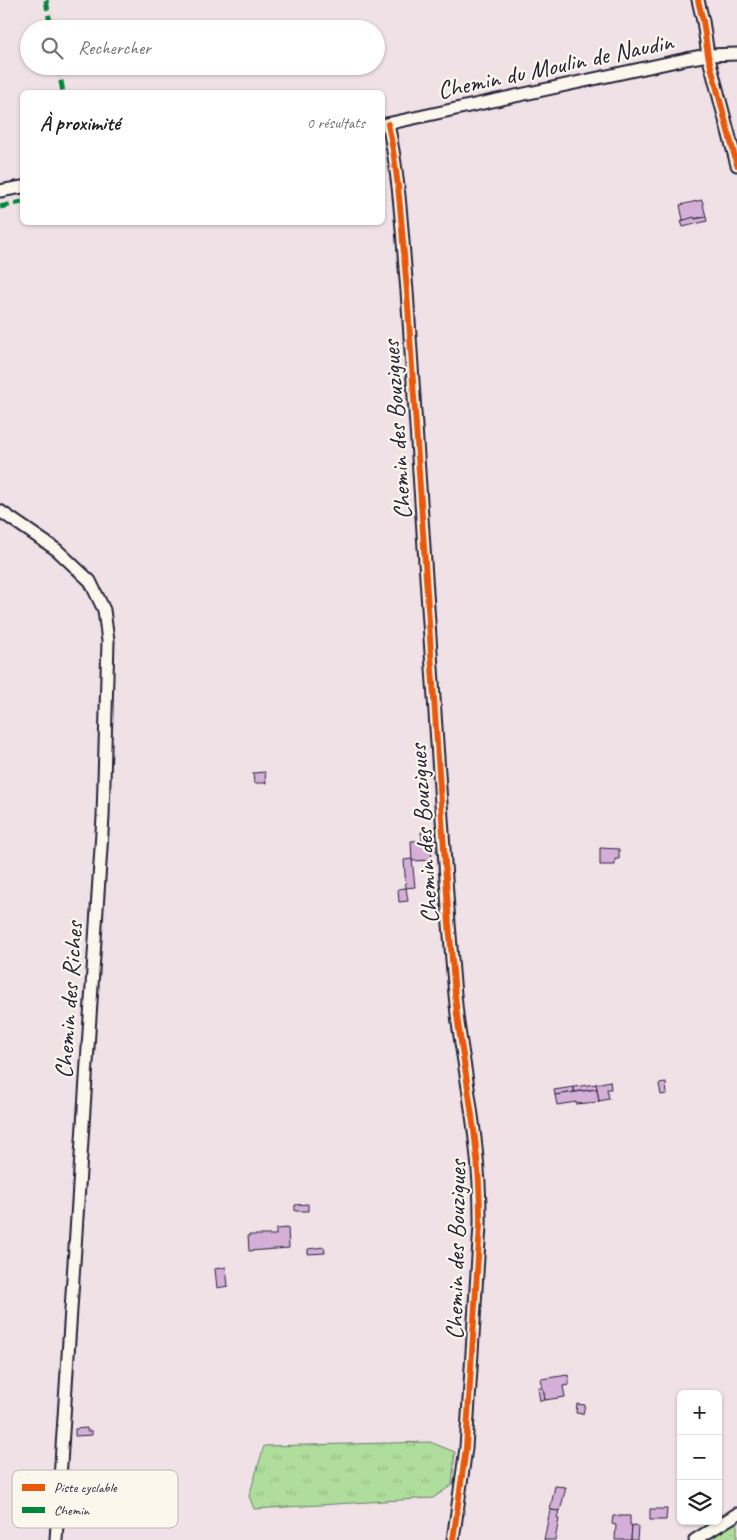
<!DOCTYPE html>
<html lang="fr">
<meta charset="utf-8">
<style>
:root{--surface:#fff;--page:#f2f2f2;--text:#222;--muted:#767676;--line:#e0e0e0}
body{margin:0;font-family:Caveat,sans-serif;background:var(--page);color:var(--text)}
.controls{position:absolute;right:15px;bottom:15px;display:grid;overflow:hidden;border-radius:8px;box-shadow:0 1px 4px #0004}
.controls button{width:45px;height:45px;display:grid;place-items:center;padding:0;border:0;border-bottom:1px solid var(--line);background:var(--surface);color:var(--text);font:25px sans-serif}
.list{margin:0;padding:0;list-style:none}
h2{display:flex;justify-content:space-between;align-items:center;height:65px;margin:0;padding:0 20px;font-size:21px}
h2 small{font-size:16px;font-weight:400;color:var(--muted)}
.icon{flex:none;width:28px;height:28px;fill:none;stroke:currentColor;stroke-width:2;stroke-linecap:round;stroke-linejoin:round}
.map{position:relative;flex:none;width:737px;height:1540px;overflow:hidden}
.search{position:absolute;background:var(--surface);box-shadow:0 1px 4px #0004;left:20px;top:20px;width:365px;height:55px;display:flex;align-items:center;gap:12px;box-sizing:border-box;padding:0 18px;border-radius:28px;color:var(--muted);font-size:19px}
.panel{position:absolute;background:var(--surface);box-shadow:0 1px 4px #0004;left:20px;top:90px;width:365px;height:135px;border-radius:8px}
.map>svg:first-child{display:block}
</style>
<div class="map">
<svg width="737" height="1540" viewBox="0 0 737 1540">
<defs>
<pattern id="grass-tufts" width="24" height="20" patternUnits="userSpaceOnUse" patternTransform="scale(1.25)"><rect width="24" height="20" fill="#afdd9c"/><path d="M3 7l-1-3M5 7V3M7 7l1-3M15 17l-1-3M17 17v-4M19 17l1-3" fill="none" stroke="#96bd87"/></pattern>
<pattern id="park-dots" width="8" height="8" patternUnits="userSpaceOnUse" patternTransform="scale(1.25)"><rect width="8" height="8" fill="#afdd9c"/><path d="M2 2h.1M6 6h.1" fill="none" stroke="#96bd87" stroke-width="1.8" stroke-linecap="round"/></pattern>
</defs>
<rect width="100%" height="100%" fill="#f0e1e6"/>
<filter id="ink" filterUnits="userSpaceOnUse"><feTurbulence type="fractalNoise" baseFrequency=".02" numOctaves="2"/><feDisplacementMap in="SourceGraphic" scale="10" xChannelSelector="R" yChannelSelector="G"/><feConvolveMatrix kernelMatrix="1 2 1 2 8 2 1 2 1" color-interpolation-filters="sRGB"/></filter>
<g filter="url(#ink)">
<path fill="url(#grass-tufts)" stroke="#68806c" d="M430,1442L455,1452L452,1485L433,1498L254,1509L249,1496L264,1446Z"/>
<path fill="url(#park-dots)" stroke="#68806c" d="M737,1521V1540H708Z"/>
<g fill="#d5afd8" stroke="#22223b">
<path d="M702,200L706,217L683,220L680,205Z"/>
<path d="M694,217L695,219L706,217L707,221L683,227L681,221Z"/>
<path d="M265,772L266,783H254L253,773Z"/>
<path d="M437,831L438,840H422L421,832Z"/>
<path d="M438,840V850L431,851L432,860L412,861L411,841Z"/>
<path d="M600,848L619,849V859H615V865H600Z"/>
<path d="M412,859L415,887L406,888L404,860Z"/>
<path d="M406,888L408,901L399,902L398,889Z"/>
<path d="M610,1081L611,1089H607L609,1099L599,1101L596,1084Z"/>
<path d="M666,1083L667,1094L661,1095L659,1084Z"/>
<path d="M596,1084L597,1089L574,1092V1087Z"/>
<path d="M574,1087V1092L555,1095L554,1090Z"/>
<path d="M597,1089L599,1102L576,1104V1102L557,1105L555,1095Z"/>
<path d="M308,1204V1211H295V1205Z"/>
<path d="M288,1228L289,1248L249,1251L248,1235H276V1229Z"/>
<path d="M324,1247L325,1253L308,1254V1249Z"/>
<path d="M226,1267L228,1286L217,1288L215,1269Z"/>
<path d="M568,1375L569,1385L563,1386L565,1397L545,1400L541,1379Z"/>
<path d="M538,1388H543L545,1400L540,1401Z"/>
<path d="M577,1404L585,1405L583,1414L576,1413Z"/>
<path d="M87,1428V1431H92V1435L75,1436V1429Z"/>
<path d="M555,1486L566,1487L560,1511L550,1510Z"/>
<path d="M650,1509H667L666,1520H650Z"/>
<path d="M550,1510L559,1511L557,1518L559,1519L555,1540H544Z"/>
<path d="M613,1516H630V1525H632L631,1540H615L616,1525L612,1524Z"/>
<path d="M634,1525L638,1526L637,1540H631L632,1526Z"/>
</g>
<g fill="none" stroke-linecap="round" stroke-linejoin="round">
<g stroke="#22223b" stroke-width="15">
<g id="street">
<path d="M698,0L703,21L708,55L737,165"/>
<path d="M388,124C400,179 402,236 407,291L449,924C452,957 454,990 458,1023C468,1090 481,1157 480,1225L466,1448L453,1540"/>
<path d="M382,125L686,59L708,55L737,54"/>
<path d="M0,191L22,187"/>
<path d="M0,511L57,550L90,581L104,610L108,641L103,817L56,1540"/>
<path d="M695,1540L737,1514"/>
</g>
</g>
<use href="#street" stroke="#fbf7ec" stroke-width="11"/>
<g stroke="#00873e" stroke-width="5" stroke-dasharray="10 5" stroke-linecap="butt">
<path d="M46,0L51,29"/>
<path d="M58,66L63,92"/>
<path d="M0,207L22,202"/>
</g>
<g stroke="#fbf7ec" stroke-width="9">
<g id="cycleway">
<path d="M698,0L703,21L708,55L737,165"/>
<path d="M388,124C400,179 402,236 407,291L449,924C452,957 454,990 458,1023C468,1090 481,1157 480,1225L466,1448L453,1540"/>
</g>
</g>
<use href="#cycleway" stroke="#e8590c" stroke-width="6"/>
</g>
</g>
<g text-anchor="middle" stroke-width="4.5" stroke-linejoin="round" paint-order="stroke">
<g font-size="25" fill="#22223b" stroke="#fbf7ec">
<text transform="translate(555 65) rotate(-12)" y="9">Chemin du Moulin de Naudin</text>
<text transform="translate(396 430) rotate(-94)" y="9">Chemin des Bouzigues</text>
<text transform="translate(423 834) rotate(-94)" y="9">Chemin des Bouzigues</text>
<text transform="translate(68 1000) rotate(-86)" y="9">Chemin des Riches</text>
<text transform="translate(455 1250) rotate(-89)" y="9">Chemin des Bouzigues</text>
</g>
</g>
<rect x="12" y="1470" width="166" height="58" rx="8" fill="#fbf7ec" stroke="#bab7b7" stroke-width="1"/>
<rect x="22" y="1484" width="23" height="7" fill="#e8590c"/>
<rect x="22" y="1507" width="23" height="6" fill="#00873e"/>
<g font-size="14" fill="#22223b">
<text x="54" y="1492">Piste cyclable</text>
<text x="54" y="1515">Chemin</text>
</g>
</svg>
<div class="controls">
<button>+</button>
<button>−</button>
<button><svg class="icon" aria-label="layers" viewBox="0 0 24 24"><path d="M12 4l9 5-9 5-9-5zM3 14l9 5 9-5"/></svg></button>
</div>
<div class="search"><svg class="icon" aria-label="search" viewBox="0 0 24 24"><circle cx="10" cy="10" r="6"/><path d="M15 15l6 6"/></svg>Rechercher</div>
<section class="panel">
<h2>À proximité<small>0 résultats</small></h2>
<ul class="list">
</ul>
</section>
</div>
